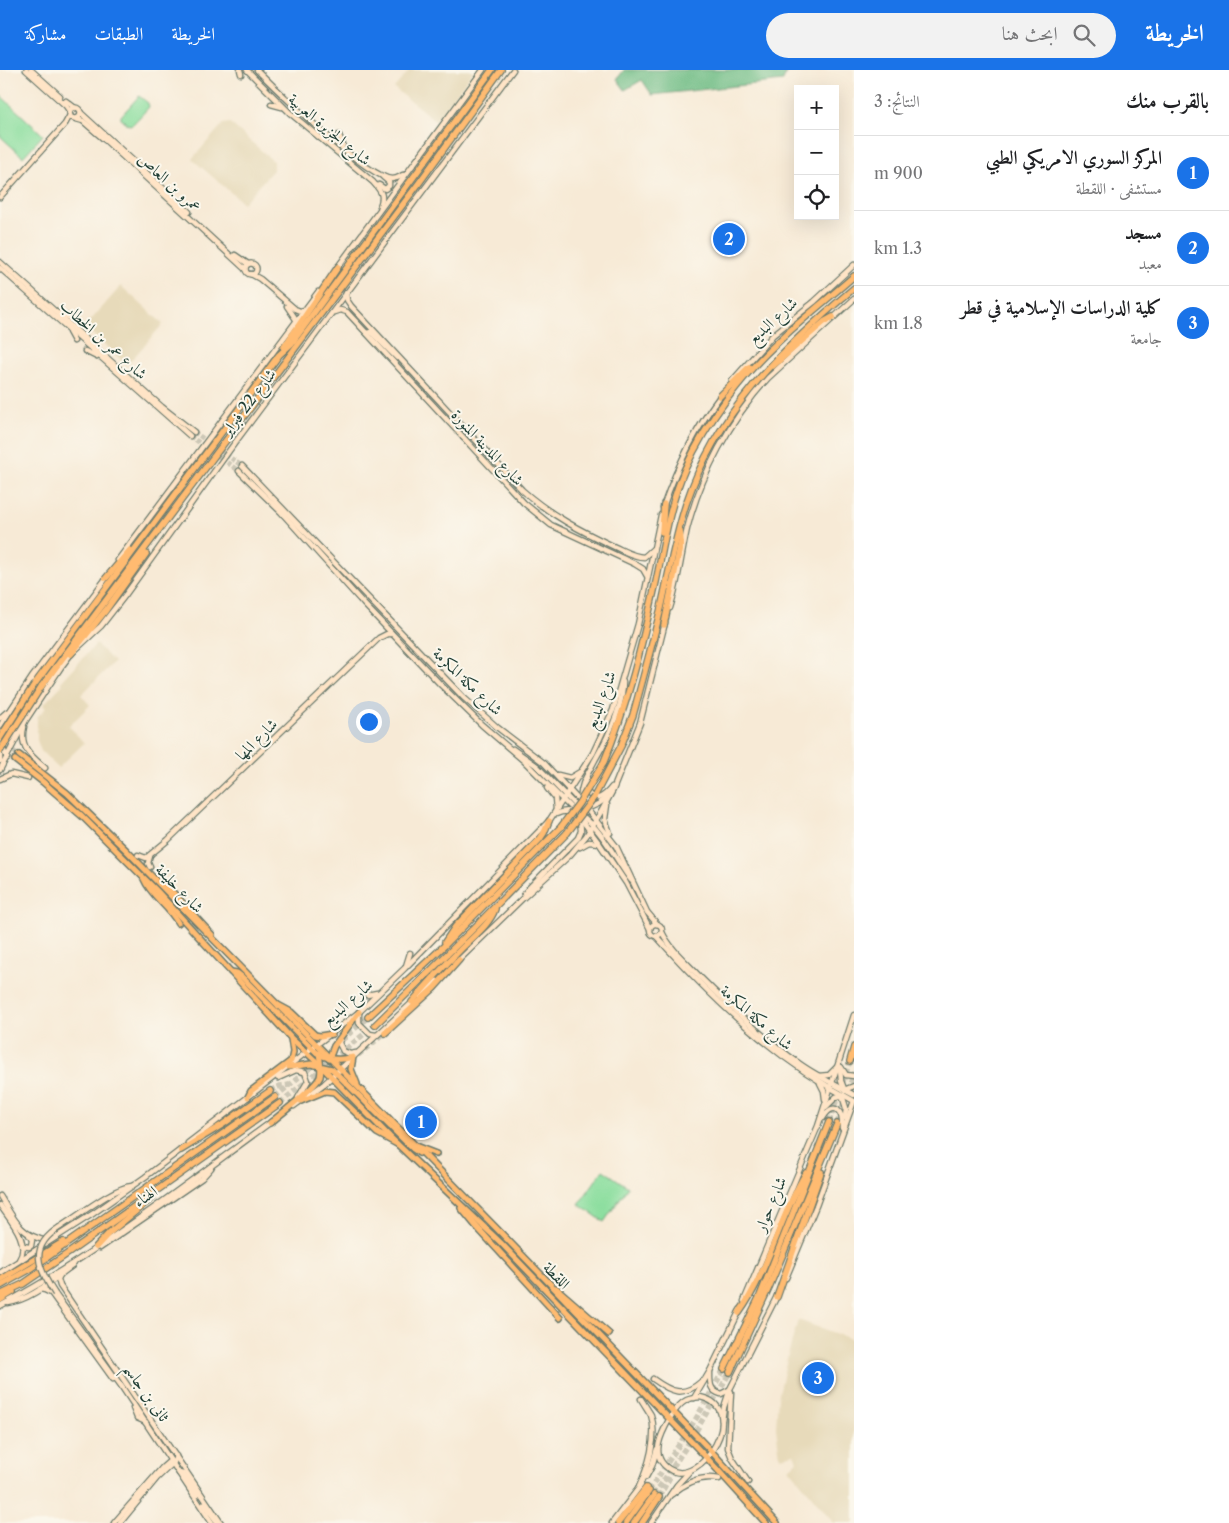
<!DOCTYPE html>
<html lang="ar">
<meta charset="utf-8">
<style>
:root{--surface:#fff;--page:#f2f2f2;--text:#202124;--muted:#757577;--line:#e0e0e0;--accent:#1a73e8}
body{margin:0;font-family:"Libre Caslon Text",Amiri,serif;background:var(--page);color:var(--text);direction:rtl}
.controls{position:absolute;right:15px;top:15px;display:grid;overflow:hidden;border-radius:0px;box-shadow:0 5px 20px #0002}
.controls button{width:45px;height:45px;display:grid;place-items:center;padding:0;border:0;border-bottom:1px solid var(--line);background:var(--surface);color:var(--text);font:25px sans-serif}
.you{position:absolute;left:368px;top:651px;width:18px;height:18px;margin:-12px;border:4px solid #fff;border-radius:50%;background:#1a73e8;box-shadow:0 0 0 8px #1a73e833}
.badge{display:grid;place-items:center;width:32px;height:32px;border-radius:50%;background:var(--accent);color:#fff;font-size:16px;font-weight:700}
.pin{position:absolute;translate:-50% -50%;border:2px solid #fff;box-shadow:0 1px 5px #0006}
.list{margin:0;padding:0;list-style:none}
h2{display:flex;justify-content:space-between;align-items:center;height:65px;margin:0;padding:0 20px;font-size:21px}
h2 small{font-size:16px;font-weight:400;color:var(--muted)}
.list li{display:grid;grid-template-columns:32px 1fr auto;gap:15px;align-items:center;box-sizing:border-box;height:75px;padding:0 20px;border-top:1px solid var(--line)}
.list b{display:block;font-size:19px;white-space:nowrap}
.list p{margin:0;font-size:16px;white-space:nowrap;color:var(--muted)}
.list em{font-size:16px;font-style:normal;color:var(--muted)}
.icon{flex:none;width:28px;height:28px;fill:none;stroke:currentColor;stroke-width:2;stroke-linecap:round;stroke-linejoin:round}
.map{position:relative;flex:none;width:854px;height:1453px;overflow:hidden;direction:ltr}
header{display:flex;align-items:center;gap:30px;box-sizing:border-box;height:70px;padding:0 25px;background:var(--accent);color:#fff}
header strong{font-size:24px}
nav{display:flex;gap:28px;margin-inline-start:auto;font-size:18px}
.search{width:350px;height:45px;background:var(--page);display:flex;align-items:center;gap:12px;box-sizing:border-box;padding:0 18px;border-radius:28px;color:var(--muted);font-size:19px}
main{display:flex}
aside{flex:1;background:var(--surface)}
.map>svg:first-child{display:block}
</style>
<header>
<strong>الخريطة</strong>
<div class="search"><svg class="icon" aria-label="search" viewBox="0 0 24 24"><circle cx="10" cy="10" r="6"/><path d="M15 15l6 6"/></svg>ابحث هنا</div>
<nav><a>الخريطة</a><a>الطبقات</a><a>مشاركة</a></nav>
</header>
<main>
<aside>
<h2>بالقرب منك<small>النتائج: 3</small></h2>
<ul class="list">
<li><span class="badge">1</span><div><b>المركز السوري الامريكي الطبي</b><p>مستشفى · اللقطة</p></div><em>900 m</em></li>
<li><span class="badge">2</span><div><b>مسجد</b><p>معبد</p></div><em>1.3 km</em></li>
<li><span class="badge">3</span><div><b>كلية الدراسات الإسلامية في قطر</b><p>جامعة</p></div><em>1.8 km</em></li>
</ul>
</aside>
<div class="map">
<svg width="854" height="1453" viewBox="0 0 854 1453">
<rect width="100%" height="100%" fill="#fbf7ec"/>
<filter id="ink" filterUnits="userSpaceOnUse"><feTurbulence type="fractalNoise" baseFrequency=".02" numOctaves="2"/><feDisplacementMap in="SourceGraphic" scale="10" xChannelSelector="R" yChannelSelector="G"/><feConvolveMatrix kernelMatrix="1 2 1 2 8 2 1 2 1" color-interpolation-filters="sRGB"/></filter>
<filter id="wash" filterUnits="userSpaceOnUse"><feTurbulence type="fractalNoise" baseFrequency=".0096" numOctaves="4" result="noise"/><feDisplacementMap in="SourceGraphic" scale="20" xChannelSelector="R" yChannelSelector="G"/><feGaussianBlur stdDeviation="1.12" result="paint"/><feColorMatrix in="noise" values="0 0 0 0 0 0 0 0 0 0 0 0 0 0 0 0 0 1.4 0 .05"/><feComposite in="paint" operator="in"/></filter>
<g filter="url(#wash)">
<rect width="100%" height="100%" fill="#f7ead6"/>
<g fill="#e7daba">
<path d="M410,0H474L436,51L394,18Z"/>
<path d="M230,53L273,91V100L243,133L192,89L223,54Z"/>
<path d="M121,216L163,254L127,295L85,257Z"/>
<path d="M96,574L114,592L81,625L90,635L69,656L84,673L58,698L41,681L37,670V647L46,638L43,635L63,614L61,612Z"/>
<path d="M421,1039L433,1052L420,1065L408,1052Z"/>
<path d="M798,1250L854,1270V1453H834L789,1398L797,1391L794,1384L780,1387L776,1358L778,1328L787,1289Z"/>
</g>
<g fill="#8cde9f" stroke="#568e6a">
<path d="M0,25L43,65L23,87L0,66Z"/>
<path d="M139,26L148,33L149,37L133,54L129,55L121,49V46Z"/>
<path d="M603,1100L628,1117L604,1152L579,1134Z"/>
</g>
<path fill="#71bd86" stroke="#487d5d" d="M624,0H787L783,11L652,25L642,10L625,20L617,9Z"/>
</g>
<g filter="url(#ink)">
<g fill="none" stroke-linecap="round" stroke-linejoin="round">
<g stroke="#ccc7b6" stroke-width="4.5" stroke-dasharray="4.5 2" stroke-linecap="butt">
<path d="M194,362L242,396"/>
<path d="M190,366L239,401"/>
</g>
<path stroke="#ccc7b6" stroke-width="5" stroke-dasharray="5 2.5" stroke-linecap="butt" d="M1,673L19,685"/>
<g stroke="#ccc7b6" stroke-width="5.5" stroke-dasharray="5.5 3" stroke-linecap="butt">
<path d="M358,985L385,963"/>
<path d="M323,987L368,947"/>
<path d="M270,1021L280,1016L290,1015"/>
<path d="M848,1021L854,1002"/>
<path d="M275,1027L316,993"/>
<path d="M280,1033L375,955"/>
<path d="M829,1052L850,991"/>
<path d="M837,1054L845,1029"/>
<path d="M649,1421L697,1347L724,1299"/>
<path d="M654,1425L692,1368L730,1302"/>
<path d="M659,1427L670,1407"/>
</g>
<g stroke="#6b7a6d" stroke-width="7">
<g id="secondary">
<path d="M26,0L66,36L70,42"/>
<path d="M31,0L60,26"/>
<path d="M240,0L241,4"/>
<path d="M247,0L290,43L373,112C380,120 385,125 380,136"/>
<path d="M257,0C278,21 366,107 392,109C397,109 399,107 403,105"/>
<path d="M66,31L75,38"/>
<path d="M271,34L282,37"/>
<circle cx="75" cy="43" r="5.5"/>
<path d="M81,43L189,142"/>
<path d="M76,49L83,51L105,70L245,199"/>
<path d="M339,65L343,75"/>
<path d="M379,115L385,119L389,116V112L383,107"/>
<path d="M0,127L65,54L70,45"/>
<path d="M235,185L248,194"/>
<path d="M0,192L162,337L194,362"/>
<circle cx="251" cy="199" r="5.5"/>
<path d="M0,198L190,366"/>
<path d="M337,198L483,0"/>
<path d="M251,204L260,209L295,239L300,241L305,240"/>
<path d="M346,223L347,230L351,236L522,420C550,445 581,461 615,477C624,481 634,487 644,487L653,479"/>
<path d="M287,236L297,251"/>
<path d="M334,242L340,240L347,242L524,433L551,455L635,494L643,499L647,506"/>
<path d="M60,243L74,250"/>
<path d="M69,262L74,271"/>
<path d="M367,263L371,262L397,288"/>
<path d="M85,281L97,287"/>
<path d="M732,311L773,265L814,232L854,195"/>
<path d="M242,396L463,627L498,658L544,693L586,738L616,776L647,842L657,854"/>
<path d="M239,401L281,442L363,533L441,615L482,655L523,690L578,745L599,773L626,813L650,859"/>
<path d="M663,437C677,397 695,359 721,325"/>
<path d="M118,490L318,222"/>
<path d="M670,538C678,513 681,486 687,459C701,404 730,350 768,308L854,229"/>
<path d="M0,648L7,642"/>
<path d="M0,656L33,606L107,507"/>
<path d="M24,657C19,677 31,686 45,698"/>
<path d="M0,671L7,688"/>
<path d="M5,671L10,670L20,657"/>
<path d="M513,679L537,696L573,733C587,742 599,736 609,725"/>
<path d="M0,685V691"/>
<path d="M0,700L26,650L61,597L71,584L101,556L126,524L234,374L513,0"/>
<path d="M558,705L570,708L580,702"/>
<path d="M587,708V721C595,735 605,726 612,717"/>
<path d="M0,709L11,704L28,708"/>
<path d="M547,718L555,728L556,740"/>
<path d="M581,731C579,715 588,704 595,690C607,669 623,637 623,612"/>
<path d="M607,735L605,749L610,763"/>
<path d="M556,744C589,728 614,789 631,810"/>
<path d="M580,777L589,772L599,773"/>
<path d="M138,785L146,788L168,770L379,568L387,564H392"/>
<path d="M150,786L148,793L150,797"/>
<path d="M524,824L529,818L578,768L581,761L580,750"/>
<circle cx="656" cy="860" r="6"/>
<path d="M662,862C670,879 687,893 699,906C731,938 764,969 800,994C817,1006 836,1015 854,1025"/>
<path d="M656,866C714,931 777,991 854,1031"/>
<path d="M457,892L523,828L570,785L586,766L601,742L613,720L640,653L665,553"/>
<path d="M406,896L410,883"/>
<path d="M367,925L377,923"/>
<path d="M420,926L437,911"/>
<path d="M359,943V953L370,964L376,965"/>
<path d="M340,969L339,973L343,981L350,984L356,983"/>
<path d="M840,997L841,1011L845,1021"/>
<path d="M841,997L846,1005L854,1006"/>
<path d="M819,1006L829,1005L836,998"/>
<path d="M278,1008L296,1000L305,1002L308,1011L298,1028"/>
<path d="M820,1013L824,1021L825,1029"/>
<path d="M844,1020L854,1016"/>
<path d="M842,1025L846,1038L845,1048"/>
<path d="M294,1036L324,1014L414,931"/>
<path d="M826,1037L836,1027L843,1025"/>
<path d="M823,1048C834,1030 844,1041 842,1058"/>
<path d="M188,1073L359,942L405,898L549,751L593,683L613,640L638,554L661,445"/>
<path d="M0,1126C14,1149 20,1166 48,1171"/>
<path d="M0,1135C10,1150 31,1172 19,1190"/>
<path d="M60,1157C77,1147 114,1117 132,1116"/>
<path d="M23,1176L29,1177L31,1176L32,1170L29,1165"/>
<path d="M100,1178L202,1108L211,1098"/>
<path d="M0,1203L94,1143L145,1107L183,1078"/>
<path d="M61,1203L58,1209L60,1216L221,1453"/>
<path d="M786,1208L816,1136L854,1031"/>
<path d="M40,1219L45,1220L51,1223L113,1309"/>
<path d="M55,1224L122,1317L212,1453"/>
<path d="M744,1231L818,1056L854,945"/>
<path d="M8,1233C33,1229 52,1210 72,1196"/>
<path d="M0,1236C96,1185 183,1116 271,1052"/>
<path d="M710,1302C710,1312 709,1321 721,1324L729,1320"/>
<path d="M653,1309C671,1322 683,1328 702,1311"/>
<path d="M731,1322L728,1378L732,1388L748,1412"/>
<path d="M700,1327C751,1337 701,1420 669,1399C649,1386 661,1364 670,1348C674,1342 678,1335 685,1331C689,1328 695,1328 700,1327Z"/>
<path d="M694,1328L710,1301L740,1240"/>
<path d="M133,1338L137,1348L146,1352"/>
<path d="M722,1350L724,1337L730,1319L777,1226"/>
<path d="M179,1403L183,1404L198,1425"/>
<path d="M646,1407L652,1396L657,1379"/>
<path d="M639,1417C648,1398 658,1366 651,1345C648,1340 644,1334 641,1329"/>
<path d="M672,1424C685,1413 701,1405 719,1409"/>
<path d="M204,1434L218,1453"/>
<path d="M114,1453L162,1398L170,1391"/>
<path d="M120,1453L157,1408L174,1392L176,1386"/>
<path d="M612,1453L641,1415"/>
<path d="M651,1453L677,1415L689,1402"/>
</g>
</g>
<g stroke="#6b7a6d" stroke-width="8">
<g id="primary">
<path d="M19,685L67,723L126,780L501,1163L711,1381L777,1453"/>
<path d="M15,690L43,712L82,746L157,821L291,968L320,995L390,1067L501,1173L706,1387L766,1453"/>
<path d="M144,809C151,826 169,836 178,853"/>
<path d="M165,814L212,865"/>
<path d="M231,902L237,903L242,907L317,983C328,990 340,991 353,987L351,999L357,1014"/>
<path d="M278,935L291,942L315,965L320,966L332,964"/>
<path d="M329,989L334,976L359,942"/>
<path d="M289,997L311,994L332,999L413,1079L419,1083"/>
<path d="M248,1027L251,1021L291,991L293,982L291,969"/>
<path d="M301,1031L325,1021L334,1022L377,1063L397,1074"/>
<path d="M270,1053C281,1044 315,1018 320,1007C322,1000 320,990 319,983"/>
<path d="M418,1077L436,1084"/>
<path d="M461,1138L475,1155L560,1248"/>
<path d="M556,1218L609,1264"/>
</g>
</g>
<g stroke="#6b7a6d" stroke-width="8">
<g id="highway">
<path d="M284,277L338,197"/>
<path d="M773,296L824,252L833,247"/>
<path d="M720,326L749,297"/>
<path d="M662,462L664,434"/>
<path d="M106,508L130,480"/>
<path d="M664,555L681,472L680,461"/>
<path d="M71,584L106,540L146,484"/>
<path d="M34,615L279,285L291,274L492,0"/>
<path d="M41,617L419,113L501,0"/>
<path d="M603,694C628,635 642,574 656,512C664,474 669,435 685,399C707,351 741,306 779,271C803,248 829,228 854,206"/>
<path d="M594,727L621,676L633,645C643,609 652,574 661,538C669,503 675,468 686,434C717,341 781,280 854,218"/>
<path d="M445,872L455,857L540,769L544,763L549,751"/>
<path d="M412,932C428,913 445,895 463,877C474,866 490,854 495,839"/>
<path d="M368,947L444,876L561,757"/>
<path d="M375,955L476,856L567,763"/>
<path d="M385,963L434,918L459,890"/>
<path d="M850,991L854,977"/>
<path d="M181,1080L222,1055L270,1021"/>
<path d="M96,1177L109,1163L148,1131L152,1127"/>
<path d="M0,1210L63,1172"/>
<path d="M0,1216L32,1198L275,1027"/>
<path d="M0,1225L23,1214L70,1182L280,1033"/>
<path d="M777,1227L821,1102"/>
<path d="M0,1230L13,1222"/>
<path d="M739,1243C769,1201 779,1147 806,1103"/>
<path d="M724,1299L760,1226L829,1052"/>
<path d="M730,1302L770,1215L837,1054"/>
<path d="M618,1453L646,1418"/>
<path d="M626,1453L649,1421"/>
<path d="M634,1453L654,1425"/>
<path d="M642,1453L659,1427"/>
</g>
</g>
<use href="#secondary" stroke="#ffe4c6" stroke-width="4.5"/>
<use href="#primary" stroke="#ffbb71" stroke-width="5"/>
<use href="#highway" stroke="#ffbb71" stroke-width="5.5"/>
<g stroke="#6b7a6d" stroke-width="7" stroke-linecap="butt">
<path id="secondary-bridge" d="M55,1224C38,1198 28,1177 60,1157"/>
</g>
<g stroke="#6b7a6d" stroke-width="8" stroke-linecap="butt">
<g id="highway-bridge">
<path d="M0,668L34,615"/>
<path d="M0,681L41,617"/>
<path d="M561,757L579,733L603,694"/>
<path d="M567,763L594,727"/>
</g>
</g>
<use href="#secondary-bridge" stroke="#ffe4c6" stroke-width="4.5"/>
<use href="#highway-bridge" stroke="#ffbb71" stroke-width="5.5"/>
</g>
</g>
<g text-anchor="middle" stroke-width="4" stroke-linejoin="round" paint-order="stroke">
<g font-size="16" fill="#1f3d34" stroke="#fbf7ec">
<text transform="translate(330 59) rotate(40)" y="6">شارع الجزيرة العربية</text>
<text transform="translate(170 112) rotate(42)" y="6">عمرو بن العاص</text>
<text transform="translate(772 250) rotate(-42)" y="6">شارع البديع</text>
<text transform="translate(104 269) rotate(42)" y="6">شارع عمر بن الخطاب</text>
<text transform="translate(248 332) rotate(-53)" y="6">شارع 22 فبراير</text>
<text transform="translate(488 377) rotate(47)" y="6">شارع المدينة المنورة</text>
<text transform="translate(468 611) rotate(44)" y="6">شارع مكة المكرمة</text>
<text transform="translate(600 630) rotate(-70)" y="6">شارع البديع</text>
<text transform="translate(256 669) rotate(-45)" y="6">شارع المها</text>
<text transform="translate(180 818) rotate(46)" y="6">شارع خليفة</text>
<text transform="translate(347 932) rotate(-41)" y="6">شارع البديع</text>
<text transform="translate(757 947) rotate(41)" y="6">شارع مكة المكرمة</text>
<text transform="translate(145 1126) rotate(-35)" y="6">الهناء</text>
<text transform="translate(770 1134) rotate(-67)" y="6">شارع حوار</text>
<text transform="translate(557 1205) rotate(46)" y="6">اللقطة</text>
<text transform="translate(147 1322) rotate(55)" y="6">ثانى بن جاسم</text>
</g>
</g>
</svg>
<div class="controls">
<button>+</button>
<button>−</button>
<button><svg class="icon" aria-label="locate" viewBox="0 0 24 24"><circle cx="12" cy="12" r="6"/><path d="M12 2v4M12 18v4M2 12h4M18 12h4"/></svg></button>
</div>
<div class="you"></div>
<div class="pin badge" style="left:421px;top:1052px">1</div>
<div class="pin badge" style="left:729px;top:169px">2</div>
<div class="pin badge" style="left:818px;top:1308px">3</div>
</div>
</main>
